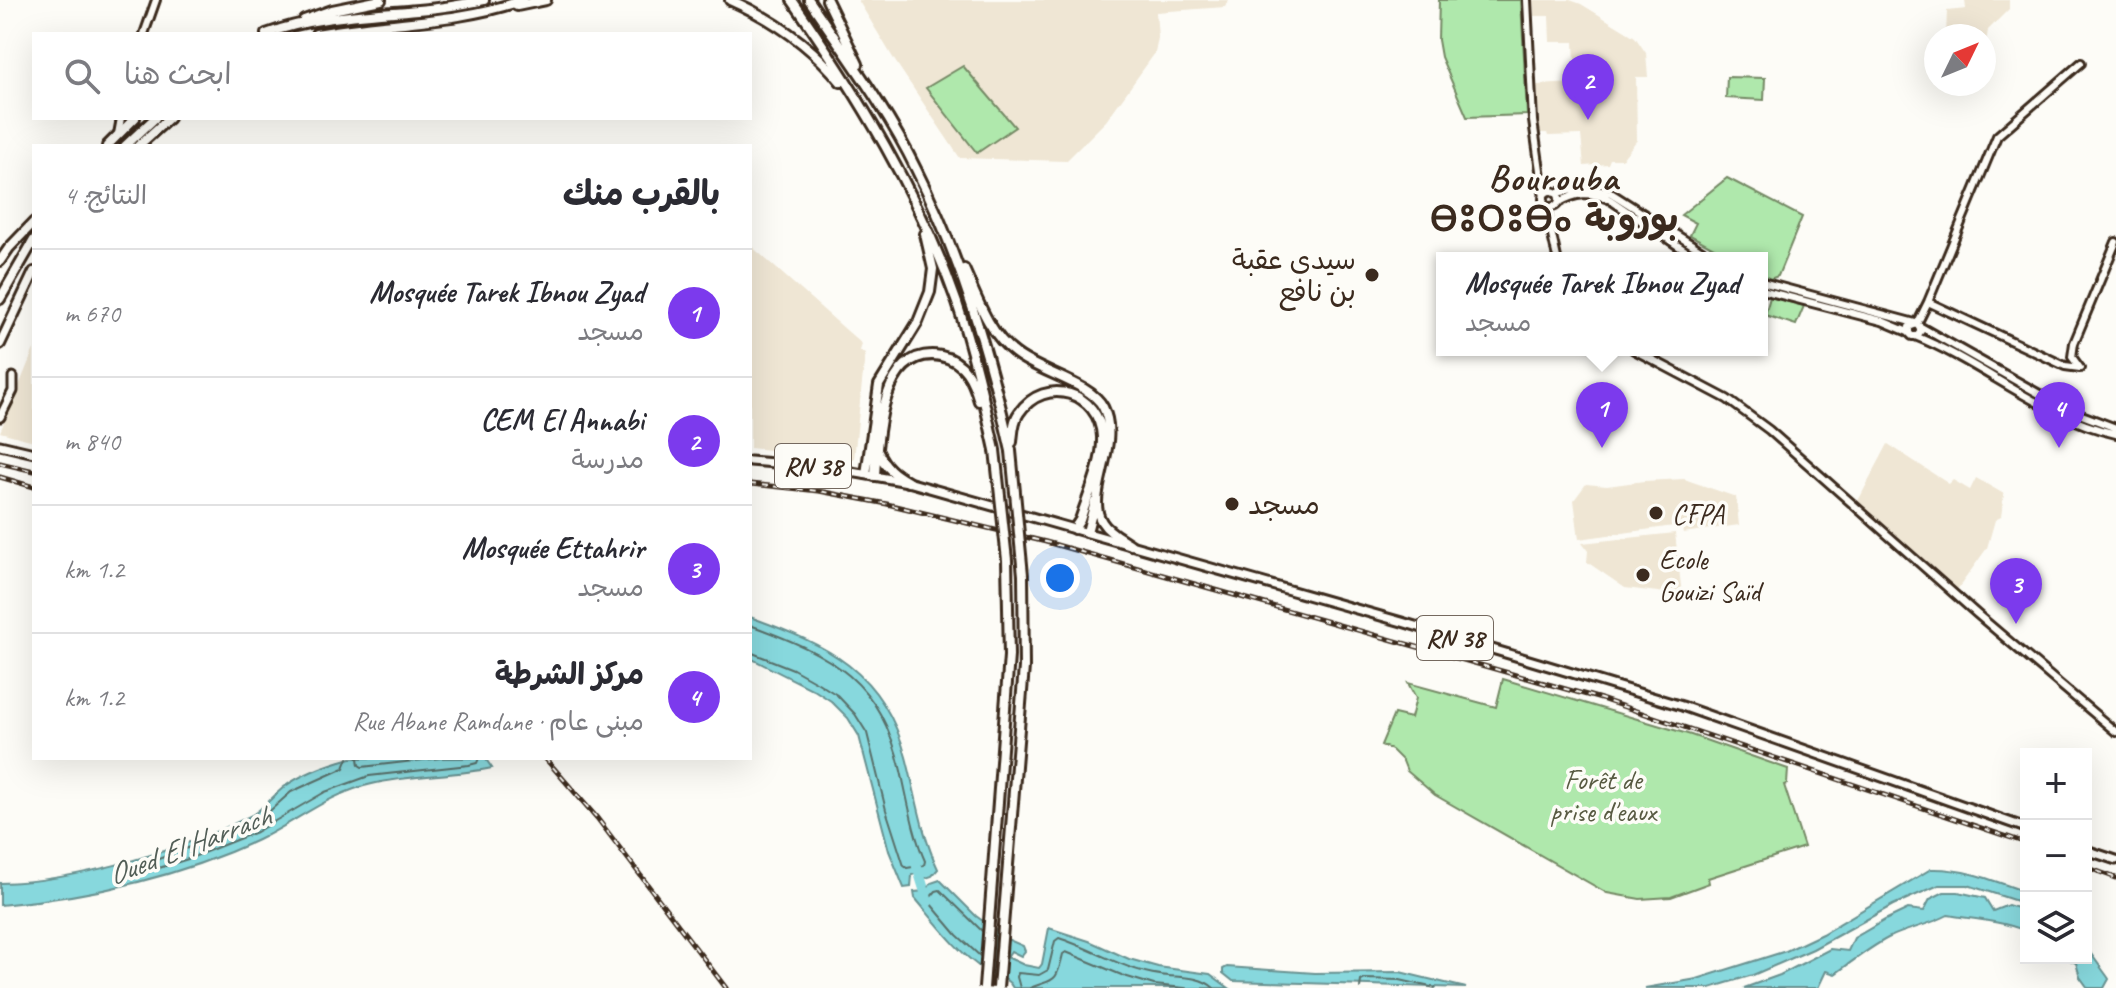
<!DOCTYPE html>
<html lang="ar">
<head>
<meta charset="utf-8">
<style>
  :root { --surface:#fff; --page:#f7f7f7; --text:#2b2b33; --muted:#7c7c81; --line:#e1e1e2; --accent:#7c3aed }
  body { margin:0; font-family:Caveat,"Playpen Sans Arabic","Noto Sans Tifinagh",sans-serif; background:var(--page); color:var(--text); direction:rtl }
  .controls { position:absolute; right:24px; bottom:24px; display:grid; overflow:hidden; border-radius:0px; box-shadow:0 8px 32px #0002 }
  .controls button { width:72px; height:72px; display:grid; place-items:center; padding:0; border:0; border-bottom:2px solid var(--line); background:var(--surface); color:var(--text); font:40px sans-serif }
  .compass { position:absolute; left:1924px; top:24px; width:72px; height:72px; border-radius:50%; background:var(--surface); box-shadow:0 8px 32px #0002; rotate:47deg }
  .you { position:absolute; left:1060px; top:578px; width:28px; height:28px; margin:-20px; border:6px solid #fff; border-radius:50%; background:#1a73e8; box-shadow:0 0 0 12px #1a73e833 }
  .badge { display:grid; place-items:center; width:52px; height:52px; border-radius:50%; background:var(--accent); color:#fff; font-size:26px; font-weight:700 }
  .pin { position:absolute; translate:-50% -66px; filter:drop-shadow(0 2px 4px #0008) }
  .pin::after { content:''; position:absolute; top:42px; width:28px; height:24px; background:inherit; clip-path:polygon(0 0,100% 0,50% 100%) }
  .popup { position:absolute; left:1436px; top:252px; width:332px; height:104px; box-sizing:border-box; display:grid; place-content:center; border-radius:0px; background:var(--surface); filter:drop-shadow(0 2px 6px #0005); font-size:26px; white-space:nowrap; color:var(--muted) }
  .popup b { font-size:30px; color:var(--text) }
  .popup::after { content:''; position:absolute; left:50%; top:100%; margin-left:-16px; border:16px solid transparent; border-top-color:var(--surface) }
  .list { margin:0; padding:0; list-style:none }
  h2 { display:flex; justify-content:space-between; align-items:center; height:104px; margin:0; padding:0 32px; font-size:34px }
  h2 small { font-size:26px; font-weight:400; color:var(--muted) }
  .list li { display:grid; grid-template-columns:52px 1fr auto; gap:24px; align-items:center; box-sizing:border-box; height:128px; padding:0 32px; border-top:2px solid var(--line) }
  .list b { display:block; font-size:30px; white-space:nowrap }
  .list p { margin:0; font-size:26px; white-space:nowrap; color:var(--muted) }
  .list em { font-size:26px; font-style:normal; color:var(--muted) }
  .icon { flex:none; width:44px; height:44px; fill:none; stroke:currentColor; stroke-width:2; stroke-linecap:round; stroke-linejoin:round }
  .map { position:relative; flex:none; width:2116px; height:988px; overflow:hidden; direction:ltr }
  .search { position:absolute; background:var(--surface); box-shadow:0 8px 32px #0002; left:32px; top:32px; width:720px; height:88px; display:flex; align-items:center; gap:20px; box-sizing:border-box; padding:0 28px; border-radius:0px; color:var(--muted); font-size:30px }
  .panel { position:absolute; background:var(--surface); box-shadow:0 8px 32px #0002; left:32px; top:144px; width:720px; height:616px; border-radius:0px; direction:rtl }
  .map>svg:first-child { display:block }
  .built { fill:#efe6d4 }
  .green { fill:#afe8ac; stroke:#758965; stroke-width:2 }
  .water { fill:#87d8dd; stroke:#699291; stroke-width:2 }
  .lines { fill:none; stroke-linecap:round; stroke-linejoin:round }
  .shore { stroke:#59706a; stroke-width:2 }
  .river { stroke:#87d8dd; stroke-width:10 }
  .secondary-casing { stroke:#3b2a1e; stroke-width:12 }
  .primary-casing { stroke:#3b2a1e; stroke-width:13 }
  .highway-casing { stroke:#3b2a1e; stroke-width:14 }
  .secondary { stroke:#fdfcf7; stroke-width:6 }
  .primary { stroke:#fdfcf7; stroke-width:7 }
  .highway { stroke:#fdfcf7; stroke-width:8 }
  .rail-casing { stroke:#3b2a1e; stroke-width:5 }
  .rail { stroke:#fdfcf7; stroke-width:2; stroke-dasharray:6; stroke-linecap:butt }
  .highway-bridge-casing { stroke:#3b2a1e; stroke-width:14; stroke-linecap:butt }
  .highway-bridge { stroke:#fdfcf7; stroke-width:8 }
  .poi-dot { fill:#3b2a1e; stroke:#fdfcf7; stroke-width:3 }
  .labels { text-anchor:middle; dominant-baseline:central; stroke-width:7; stroke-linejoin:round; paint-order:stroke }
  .shield { fill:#fdfcf7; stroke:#75695f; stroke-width:2 }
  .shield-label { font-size:26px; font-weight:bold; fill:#3b2a1e }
  .poi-label { font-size:28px; fill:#3b2a1e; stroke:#fdfcf7; text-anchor:start }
  .park-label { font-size:28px; fill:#585a42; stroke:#fdfcf7 }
  .water-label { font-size:30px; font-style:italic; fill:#525e57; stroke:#fdfcf7 }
  .district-label { font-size:36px; font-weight:bold; letter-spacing:2px; fill:#3b2a1e; stroke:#fdfcf7 }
</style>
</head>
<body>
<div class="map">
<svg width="2116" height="988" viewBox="0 0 2116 988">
  <rect width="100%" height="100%" fill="#fdfcf7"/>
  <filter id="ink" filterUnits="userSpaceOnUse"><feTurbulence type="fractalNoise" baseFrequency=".0125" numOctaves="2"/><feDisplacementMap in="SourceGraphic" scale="16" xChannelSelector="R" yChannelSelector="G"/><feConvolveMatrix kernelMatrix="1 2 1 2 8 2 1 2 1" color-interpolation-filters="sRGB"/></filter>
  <g filter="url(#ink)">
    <path class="built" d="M858,0H1229L1225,7L1156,12L1158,38L1155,53L1106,121L1066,161L960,158L895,61Z
      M1533,0H1570L1581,4L1635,37L1646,53L1648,77H1636L1637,140L1622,159H1610L1608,164L1584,166L1581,135L1548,136L1547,133H1540L1537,85L1576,83V80L1574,42H1550L1549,16H1534Z
      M1965,0H2009V9L1988,30L1985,50L1987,53L1984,57V36H1946L1947,11L1966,9Z
      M750,245L862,344L860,351L865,354L854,459L750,448Z
      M34,349V441L0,432Z
      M1888,444L1949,484L1953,480L1970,490L1976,478L2004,494L2001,517L1995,520L1987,548L1957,590L1858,501Z
      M1684,479L1736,497L1739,525L1683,533L1681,525L1579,539L1574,500L1586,484L1607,486L1644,481Z
      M1675,533L1682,595L1625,588L1587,562L1588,551L1582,543Z"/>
    <path class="green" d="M1439,0H1521L1527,115L1467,117L1441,57L1438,40Z
      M963,66L1015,127L977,153L926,88Z
      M1727,77L1765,78L1764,100L1726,98Z
      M1727,178L1802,217L1778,276L1770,279L1762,274V258H1732L1690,235L1696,223L1681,215Z
      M1770,297L1804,306L1796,325L1765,315Z
      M1503,679L1691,735L1788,769L1787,784L1784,785L1804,847L1708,878L1709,883L1671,897L1640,899L1607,893L1435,795L1407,771L1403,761L1392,750L1381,745L1394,714L1411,718L1416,698L1408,683L1496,707Z"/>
    <path class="water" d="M750,617C828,645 883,671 906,757C916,794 921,833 938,869L932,876L920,880L918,873L912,875L911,887L904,888L889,851L859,736L848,718L831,701L814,690L750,658Z
      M351,758H485L492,768C453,776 411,775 372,784C329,793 296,822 258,840C176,878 89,897 0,905V883C73,882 187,849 252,815C264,808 273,796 284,787C303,773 329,764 351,758Z
      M1931,869C1964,868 1995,881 2026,892V904L1968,885H1939L1893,905L1813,949L1753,975L1710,988H1645L1697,979L1786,951L1822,934Z
      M940,880L976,916L1009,940L1023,946L1025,951L1021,956L1011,951L1007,957L1024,965L1039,968L1042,964L1049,928L1089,941L1129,959L1158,967L1210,974L1229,988H1013C1007,976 998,978 987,972C959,954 937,924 915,898L914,892L926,891L931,883Z
      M1944,892H1958L1985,898L1993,911L2008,905L2026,911V931C2002,921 1972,919 1948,915C1930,925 1908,928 1888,938C1869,948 1853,961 1835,974L1826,971L1818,988H1744L1780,975L1830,949L1848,951L1854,938L1885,920L1908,909L1924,911L1930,899Z
      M2086,947L2107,976L2109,979L2104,988H2088L2080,977L2076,963L2066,958H2086Z
      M1227,967L1315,973L1400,972L1466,988L1233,981L1223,973V969Z"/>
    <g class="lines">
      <path class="shore" d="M750,625C834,656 880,680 901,771C908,801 913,834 925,861L924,865L907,868L904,866L886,810L867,733L855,714L837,695L818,683L793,669L750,652
        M348,758L344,768L291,792L263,817L251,824L140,866L138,872L143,873L188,859L256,832L325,792L369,776L469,765L477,763L479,758
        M358,758L359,765L362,767L440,758
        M980,956L957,935L930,903L929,899L936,891L940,890L982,931
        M1020,988L1017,977L1018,973L1039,975L1048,970L1055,941L1059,938C1093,949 1124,970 1160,975C1179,978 1199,975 1214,988
        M1030,988C1054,978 1056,985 1063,954L1066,952L1124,976L1154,985L1185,988
        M1360,988L1361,981L1365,979L1400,980L1435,988"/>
      <path class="river" d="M915,860L928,902"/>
      <defs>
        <path id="secondary" d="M1527,0L1533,121L1544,198
          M144,34L156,0
          M118,134L121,118
          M1543 199a8 8 0 1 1 16 0a8 8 0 1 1-16 0Z
          M1555,193L1586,188L1611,193L1713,258
          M1558,203C1576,192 1590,192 1609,199L1696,258
          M1545,204L1557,258
          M1762,282L1915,323
          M1762,290L1882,321L1908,332
          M1928,302L2065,366L2080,368
          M1917,324L1921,331L1917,336H1912L1909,333V327L1917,324L1928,302L1997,136L2081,63
          M1921,327L2066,409L2116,428
          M1915,336C1983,363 2043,418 2116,434
          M1634,350L1727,399L1769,430L1977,614L2116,732
          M2080,368L2072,357L2074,343L2116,242"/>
        <path id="primary" d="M0,417L13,391V377
          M0,445L34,453
          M750,461L823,467L908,482L1402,622L1682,706L2026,828
          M2086,850L2116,860"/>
        <path id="highway" d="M730,0C773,19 811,45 841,82
          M792,0C858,94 919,194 957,303C973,351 984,400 995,450
          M809,0C846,55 887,109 916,169C961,258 989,354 1011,451
          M827,0L858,64
          M517,6L546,0
          M304,20L332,10L381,0
          M266,34C335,8 412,17 484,0
          M316,34C385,21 456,24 523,0
          M107,146L135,118
          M125,146L155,118
          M138,146L169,118
          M0,261L9,248L34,222
          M964,269C977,298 989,334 1015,353C1038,372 1091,383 1103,407C1122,445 1084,495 1102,522C1108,532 1121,538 1131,545
          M0,299L34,240
          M0,344L34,272
          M1012,442C1013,433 1013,421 1019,413C1045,375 1100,392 1102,437C1103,464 1088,495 1080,520L1074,529
          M878,452C885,467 894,474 908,482
          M866,474L879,385L918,322L930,292L933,269L925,234
          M875,476C877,436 882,345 941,356C965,361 973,380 979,401
          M1087,532L1095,502"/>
      </defs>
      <use href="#secondary" class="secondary-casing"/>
      <use href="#primary" class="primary-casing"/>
      <use href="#highway" class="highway-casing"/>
      <use href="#secondary" class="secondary"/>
      <use href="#primary" class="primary"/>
      <use href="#highway" class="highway"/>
      <defs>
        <path id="rail" d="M0,463L34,471
          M0,477L34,487
          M750,484L819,491L887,504L1046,542L1216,590L1601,699L2026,843
          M545,758L597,818L726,988
          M2086,867L2116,878"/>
      </defs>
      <use href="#rail" class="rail-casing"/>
      <use href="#rail" class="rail"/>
      <defs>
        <path id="highway-bridge" d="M984,988L1009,656L1007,560L995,450
          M998,988L1024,667L1023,575L1011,451"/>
      </defs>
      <use href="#highway-bridge" class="highway-bridge-casing"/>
      <use href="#highway-bridge" class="highway-bridge"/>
    </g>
  </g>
  <g class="poi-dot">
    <circle cx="1372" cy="275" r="8"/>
    <circle cx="1232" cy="504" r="8"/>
    <circle cx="1656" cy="513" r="8"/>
    <circle cx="1643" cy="575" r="8"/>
  </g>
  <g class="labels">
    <g class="shield">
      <rect x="775" y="444" width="76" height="44" rx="6"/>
      <rect x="1417" y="616" width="76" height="44" rx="6"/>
    </g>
    <g class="shield-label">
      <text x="813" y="466">RN 38</text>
      <text x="1455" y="638">RN 38</text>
    </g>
    <g class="poi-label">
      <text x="1356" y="259" text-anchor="end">سيدي عقبة<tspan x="1356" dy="32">بن نافع</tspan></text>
      <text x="1248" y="504">مسجد</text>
      <text x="1672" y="513">CFPA</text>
      <text x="1659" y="559">Ecole<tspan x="1659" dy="32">Gouizi Saïd</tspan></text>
    </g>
    <g class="park-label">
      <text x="1603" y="779">Forêt de<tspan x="1603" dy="32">prise d'eaux</tspan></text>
    </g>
    <g class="water-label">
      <text transform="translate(189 845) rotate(-21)">Oued El Harrach</text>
    </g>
    <g class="district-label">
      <text x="1554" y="178">Bourouba<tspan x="1554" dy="41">ⴱⵓⵔⵓⴱⴰ بوروبة</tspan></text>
    </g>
  </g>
</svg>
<div class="controls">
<button>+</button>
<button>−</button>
<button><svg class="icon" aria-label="layers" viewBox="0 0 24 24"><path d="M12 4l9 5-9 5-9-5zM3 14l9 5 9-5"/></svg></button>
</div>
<svg class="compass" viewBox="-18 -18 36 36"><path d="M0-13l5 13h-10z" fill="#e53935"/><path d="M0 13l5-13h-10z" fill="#7c7c81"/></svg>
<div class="you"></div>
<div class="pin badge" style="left:1602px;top:448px">1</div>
<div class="popup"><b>Mosquée Tarek Ibnou Zyad</b>مسجد</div>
<div class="pin badge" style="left:1588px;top:120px">2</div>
<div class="pin badge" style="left:2016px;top:624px">3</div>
<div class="pin badge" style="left:2059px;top:448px">4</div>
<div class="search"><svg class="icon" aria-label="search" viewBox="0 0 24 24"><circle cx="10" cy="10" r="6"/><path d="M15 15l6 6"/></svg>ابحث هنا</div>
<section class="panel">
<h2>بالقرب منك<small>النتائج: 4</small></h2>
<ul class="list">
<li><span class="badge">1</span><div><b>Mosquée Tarek Ibnou Zyad</b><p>مسجد</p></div><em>670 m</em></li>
<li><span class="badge">2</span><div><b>CEM El Annabi</b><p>مدرسة</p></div><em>840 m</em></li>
<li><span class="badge">3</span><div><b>Mosquée Ettahrir</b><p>مسجد</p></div><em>1.2 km</em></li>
<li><span class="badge">4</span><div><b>مركز الشرطة</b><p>مبنى عام · Rue Abane Ramdane</p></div><em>1.2 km</em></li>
</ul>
</section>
</div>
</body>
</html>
